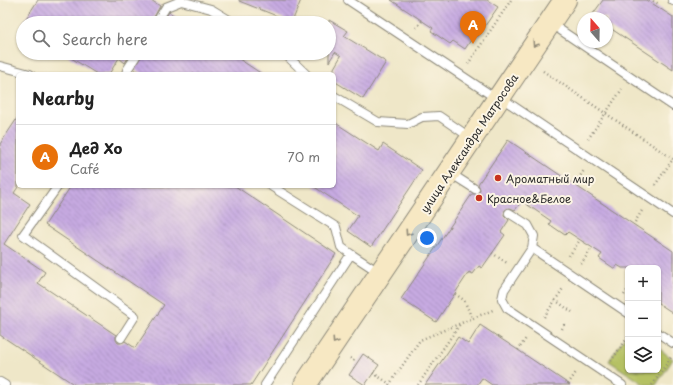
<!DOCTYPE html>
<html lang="en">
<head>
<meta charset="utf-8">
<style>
  :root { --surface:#fff; --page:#f2f2f2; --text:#222; --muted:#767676; --line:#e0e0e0; --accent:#c8321e }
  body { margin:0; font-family:"Playpen Sans",sans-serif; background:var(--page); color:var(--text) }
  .controls { position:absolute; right:12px; bottom:12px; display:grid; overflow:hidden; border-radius:6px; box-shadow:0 1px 3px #0004 }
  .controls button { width:36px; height:36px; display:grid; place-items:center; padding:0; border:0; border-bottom:1px solid var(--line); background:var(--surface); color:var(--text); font:20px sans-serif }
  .compass { position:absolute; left:577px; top:12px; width:36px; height:36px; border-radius:50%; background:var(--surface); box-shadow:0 1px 3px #0004; rotate:340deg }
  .you { position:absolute; left:427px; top:238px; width:14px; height:14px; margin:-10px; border:3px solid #fff; border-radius:50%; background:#1a73e8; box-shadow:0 0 0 6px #1a73e833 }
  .badge { display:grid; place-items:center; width:26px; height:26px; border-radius:50%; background:var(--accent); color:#fff; font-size:13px; font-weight:700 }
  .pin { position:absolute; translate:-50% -33px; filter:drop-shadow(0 1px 2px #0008) }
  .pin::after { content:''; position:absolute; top:21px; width:14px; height:12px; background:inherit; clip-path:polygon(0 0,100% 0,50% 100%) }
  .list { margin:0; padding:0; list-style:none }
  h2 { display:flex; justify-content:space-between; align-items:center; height:52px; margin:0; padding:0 16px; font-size:17px }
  h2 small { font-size:13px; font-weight:400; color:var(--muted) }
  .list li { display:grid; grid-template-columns:26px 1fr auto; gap:12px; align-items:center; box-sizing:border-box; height:64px; padding:0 16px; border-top:1px solid var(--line) }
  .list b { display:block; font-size:15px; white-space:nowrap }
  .list p { margin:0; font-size:13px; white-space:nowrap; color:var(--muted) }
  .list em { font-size:13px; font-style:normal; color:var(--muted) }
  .icon { flex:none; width:22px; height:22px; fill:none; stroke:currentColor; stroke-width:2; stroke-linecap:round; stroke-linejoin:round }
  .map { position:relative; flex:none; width:673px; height:385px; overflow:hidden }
  .search { position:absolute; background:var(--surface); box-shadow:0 1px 3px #0004; left:16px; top:16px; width:320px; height:44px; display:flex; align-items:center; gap:10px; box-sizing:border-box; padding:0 14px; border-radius:22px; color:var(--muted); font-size:15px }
  .panel { position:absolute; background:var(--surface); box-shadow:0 1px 3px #0004; left:16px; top:72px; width:320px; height:116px; border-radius:6px }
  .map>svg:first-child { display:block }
  .green { fill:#b5c163; stroke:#707647 }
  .building { fill:url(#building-back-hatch) }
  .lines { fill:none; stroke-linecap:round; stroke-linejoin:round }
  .lane-casing { stroke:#8d897a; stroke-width:10 }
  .secondary-casing { stroke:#8d897a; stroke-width:24 }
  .path { stroke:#8d897a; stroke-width:2.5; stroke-dasharray:1 3; stroke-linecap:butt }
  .lane { stroke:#fff; stroke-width:8 }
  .secondary { stroke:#f7e8c3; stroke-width:22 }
  .oneway { stroke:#918a77 }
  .poi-dot { fill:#c8321e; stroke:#fcf5e5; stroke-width:1.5 }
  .labels { text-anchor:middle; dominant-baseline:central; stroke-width:4; stroke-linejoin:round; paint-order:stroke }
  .street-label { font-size:11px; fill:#2b2b2b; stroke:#fcf5e5 }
  .poi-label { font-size:11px; fill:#2b2b2b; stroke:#fcf5e5; text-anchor:start }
</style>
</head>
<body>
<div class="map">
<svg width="673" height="385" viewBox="0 0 673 385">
  <defs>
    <pattern id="building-back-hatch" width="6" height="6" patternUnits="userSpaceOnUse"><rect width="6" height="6" fill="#c7aae2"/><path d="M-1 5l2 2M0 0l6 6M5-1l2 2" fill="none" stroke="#a28bb7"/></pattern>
  </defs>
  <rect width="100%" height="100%" fill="#fcf5e5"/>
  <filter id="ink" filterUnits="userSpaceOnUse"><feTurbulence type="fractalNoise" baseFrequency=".025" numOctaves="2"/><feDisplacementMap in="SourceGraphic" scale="8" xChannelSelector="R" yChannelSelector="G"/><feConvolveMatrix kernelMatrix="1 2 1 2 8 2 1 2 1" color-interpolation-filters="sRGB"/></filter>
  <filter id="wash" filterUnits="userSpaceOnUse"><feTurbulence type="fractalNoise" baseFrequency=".012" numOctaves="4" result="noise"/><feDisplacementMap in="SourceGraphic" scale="16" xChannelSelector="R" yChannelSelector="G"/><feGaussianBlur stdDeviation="0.9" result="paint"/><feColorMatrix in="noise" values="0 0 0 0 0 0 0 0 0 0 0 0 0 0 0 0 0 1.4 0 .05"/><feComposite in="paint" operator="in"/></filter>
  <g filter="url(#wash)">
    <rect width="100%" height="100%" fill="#efe7c8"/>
    <path class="green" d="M628,332V370H658V348L673,359L656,385H645L609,361Z"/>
    <g id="blocks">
      <path class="building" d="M38,0H151L160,6L151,23H23Z
        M239,0H301L292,22L239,1Z
        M391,0H487L498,7L478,36L475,34L465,49L453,41L450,44L431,31L433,28Z
        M603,0H647L673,17V70L607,26V18H590Z
        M169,12L185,23H162Z
        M329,20L348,31L344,36L386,62L363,99L334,81V68L341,56L335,52L329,62Z
        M63,53H131L125,63L119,58L109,74H97Z
        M143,53H230L262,74H143L134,69Z
        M18,117V187L14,193L30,204L4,244L45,272L38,283L116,335V340L118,343H121L125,341L135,348L164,305L45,225L71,186H235L336,254L251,385H75L0,335V144Z
        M334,122L379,151L383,144L422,170L371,247L348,231L358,216L313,186H334Z
        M508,140L673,251V313L658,303V268H622L617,265L615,269L599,258L602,254L568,232L565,235L549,224L551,221L522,201L515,210L510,208L505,210L504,215L509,220L501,232L505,235L482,268L479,266L473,274L469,272L436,322L401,299L472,194H475L479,192L480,189L478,184Z
        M480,325L518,350L570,385H492L482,378L477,385H425L458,337L468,344Z
        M363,354L379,365L365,385L349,375Z"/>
    </g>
  </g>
  <g filter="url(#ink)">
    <use href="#blocks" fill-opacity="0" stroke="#8d897a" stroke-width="1"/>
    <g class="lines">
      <defs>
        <path id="lane" d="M348,0L497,99
          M672,0L673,1
          M156,23L166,7L181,1L211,9L234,23
          M550,23L673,106
          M284,53L306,74
          M0,66L30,74
          M126,74L127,70L138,53
          M334,96L378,122L408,124L422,117L439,116L471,138
          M500,97L673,214
          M450,173L475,189
          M58,186L23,235L135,316L121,338
          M509,213L528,225L534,236L532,248L504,290L502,299L507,308L622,385
          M532,248L628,313
          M351,254L380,273
          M658,333L673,343
          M0,382L5,385
          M265,385L351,254L341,247L336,227L271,186"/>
        <path id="secondary" d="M305,385L565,0"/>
      </defs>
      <use href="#lane" class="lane-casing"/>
      <use href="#secondary" class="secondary-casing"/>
      <path class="path" d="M653,1L659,4
        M416,28L422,21
        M468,64L511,0
        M543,71L673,159
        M588,139L622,89
        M576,182L585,169
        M655,185L673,159
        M635,222L643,209
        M492,253L507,263
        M569,256L580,240
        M581,264L592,248
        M455,294L464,300L472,318
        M624,295L628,289
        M555,300L572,312
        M544,317L564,287
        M562,329L564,325L566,327
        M518,350L527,337
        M350,358L357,362
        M611,361L628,337
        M373,373L390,384
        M568,384L577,371
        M389,385L420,340L493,310
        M418,385L460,324
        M652,385L672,356"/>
      <use href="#lane" class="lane"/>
      <use href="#secondary" class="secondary"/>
    </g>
    <defs><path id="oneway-chevron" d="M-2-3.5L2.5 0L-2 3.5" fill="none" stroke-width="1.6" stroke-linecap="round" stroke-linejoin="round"/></defs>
    <g class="oneway">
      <use href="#oneway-chevron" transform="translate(535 44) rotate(124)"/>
      <use href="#oneway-chevron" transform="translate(408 233) rotate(124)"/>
      <use href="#oneway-chevron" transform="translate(335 341) rotate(124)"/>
    </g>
  </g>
  <g class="poi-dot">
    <circle cx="498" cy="178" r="4"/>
    <circle cx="479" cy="198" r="4"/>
  </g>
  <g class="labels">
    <g class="street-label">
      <text transform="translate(469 143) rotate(-56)">улица Александра Матросова</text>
    </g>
    <g class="poi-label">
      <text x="506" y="178">Ароматный мир</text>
      <text x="487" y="198">Красное&amp;Белое</text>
    </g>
  </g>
</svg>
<div class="controls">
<button>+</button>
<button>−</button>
<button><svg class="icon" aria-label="layers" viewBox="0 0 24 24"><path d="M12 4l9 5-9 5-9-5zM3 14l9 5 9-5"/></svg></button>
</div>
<svg class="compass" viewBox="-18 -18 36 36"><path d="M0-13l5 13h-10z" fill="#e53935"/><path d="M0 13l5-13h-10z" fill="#767676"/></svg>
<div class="you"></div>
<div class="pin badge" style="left:473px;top:44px;background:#e8710a">A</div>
<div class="search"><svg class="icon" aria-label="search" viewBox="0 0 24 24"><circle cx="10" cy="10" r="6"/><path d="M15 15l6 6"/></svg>Search here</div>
<section class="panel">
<h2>Nearby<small></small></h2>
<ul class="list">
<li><span class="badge" style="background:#e8710a">A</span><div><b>Дед Хо</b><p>Café</p></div><em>70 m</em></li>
</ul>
</section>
</div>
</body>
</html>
